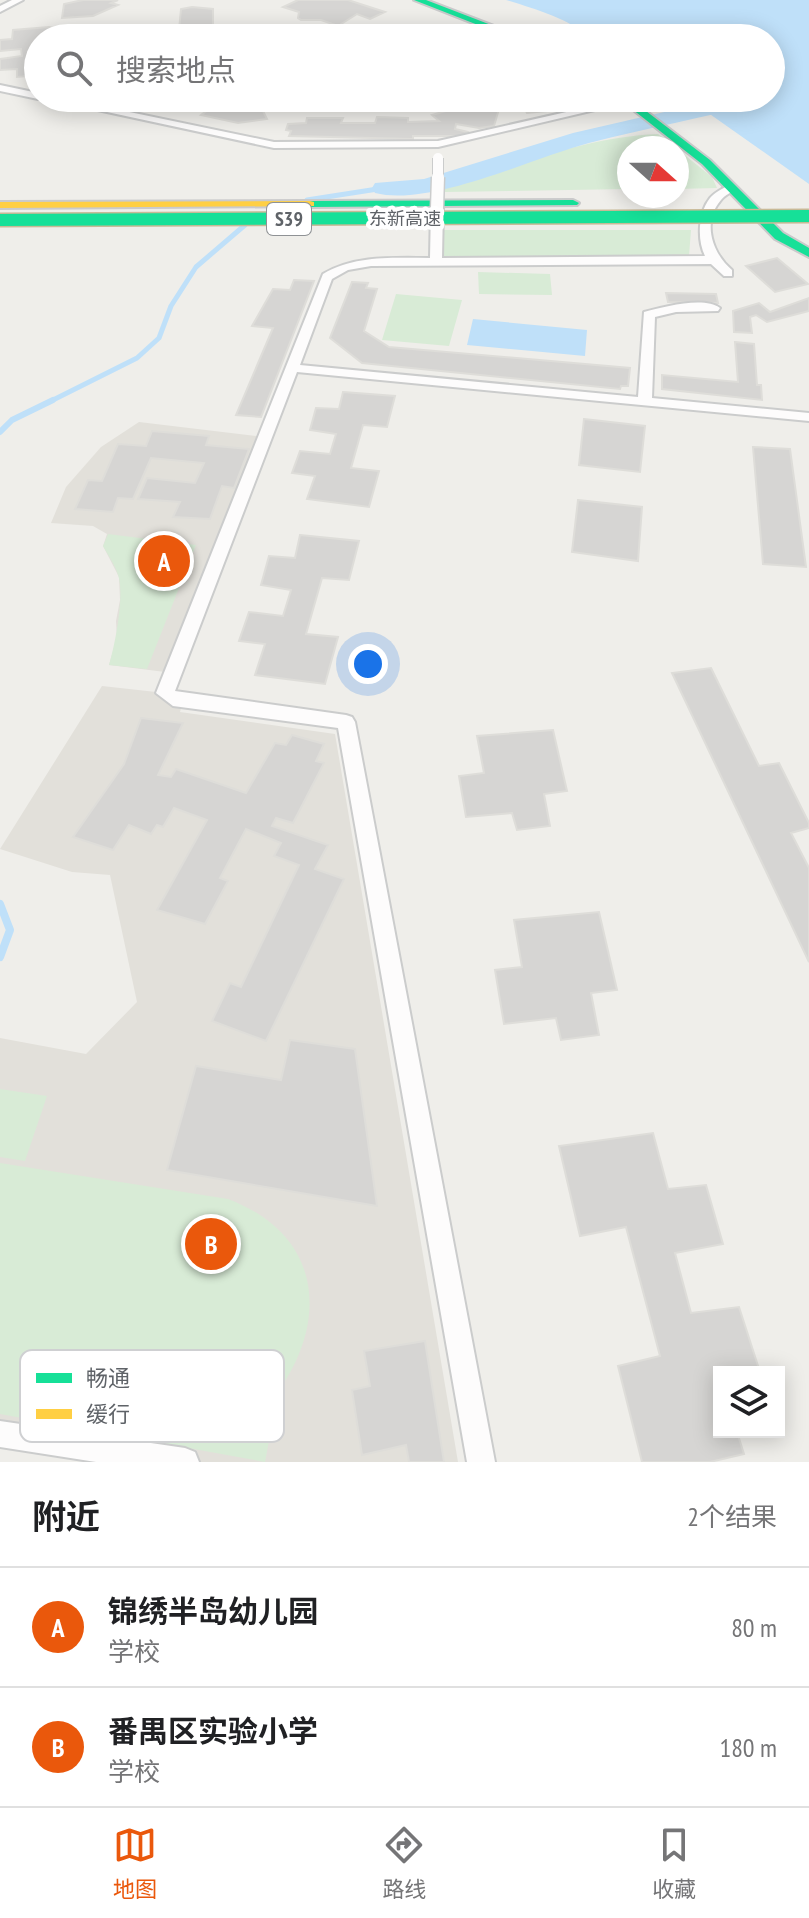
<!DOCTYPE html>
<html lang="zh">
<head>
<meta charset="utf-8">
<style>
  :root { --surface:#fff; --page:#f6f6f6; --text:#202124; --muted:#757577; --line:#e0e0e0; --accent:#ea580c }
  body { margin:0; font-family:"PT Sans Narrow","Noto Sans SC",sans-serif; background:var(--page); color:var(--text) }
  .controls { position:absolute; right:24px; bottom:24px; display:grid; overflow:hidden; border-radius:0px; box-shadow:0 4px 20px #0003 }
  .controls button { width:72px; height:72px; display:grid; place-items:center; padding:0; border:0; border-bottom:2px solid var(--line); background:var(--surface); color:var(--text); font:40px sans-serif }
  .compass { position:absolute; left:617px; top:136px; width:72px; height:72px; border-radius:50%; background:var(--surface); box-shadow:0 4px 20px #0003; rotate:111deg }
  .you { position:absolute; left:368px; top:664px; width:28px; height:28px; margin:-20px; border:6px solid #fff; border-radius:50%; background:#1a73e8; box-shadow:0 0 0 12px #1a73e833 }
  .badge { display:grid; place-items:center; width:52px; height:52px; border-radius:50%; background:var(--accent); color:#fff; font-size:26px; font-weight:700 }
  .pin { position:absolute; translate:-50% -50%; border:4px solid #fff; box-shadow:0 2px 8px #0006 }
  .list { margin:0; padding:0; list-style:none }
  h2 { display:flex; justify-content:space-between; align-items:center; height:104px; margin:0; padding:0 32px; font-size:34px }
  h2 small { font-size:26px; font-weight:400; color:var(--muted) }
  .list li { display:grid; grid-template-columns:52px 1fr auto; gap:24px; align-items:center; box-sizing:border-box; height:120px; padding:0 32px; border-top:2px solid var(--line) }
  .list b { display:block; font-size:30px; white-space:nowrap }
  .list p { margin:0; font-size:26px; white-space:nowrap; color:var(--muted) }
  .list em { font-size:26px; font-style:normal; color:var(--muted) }
  .icon { flex:none; width:44px; height:44px; fill:none; stroke:currentColor; stroke-width:2; stroke-linecap:round; stroke-linejoin:round }
  .map { position:relative; flex:none; width:809px; height:1462px; overflow:hidden }
  .search { position:absolute; background:var(--surface); box-shadow:0 4px 20px #0003; left:24px; right:24px; top:24px; height:88px; display:flex; align-items:center; gap:20px; box-sizing:border-box; padding:0 28px; border-radius:44px; color:var(--muted); font-size:30px }
  .sheet { height:344px; background:var(--surface) }
  nav { display:flex; justify-content:space-around; align-items:center; box-sizing:border-box; height:112px; border-top:2px solid var(--line); background:var(--surface); font-size:22px; color:var(--muted) }
  nav a { display:grid; justify-items:center; gap:4px }
  nav .on { color:var(--accent) }
  .map>svg:first-child { display:block }
  .education { fill:#e2e0da }
  .green { fill:#d8ebd6 }
  .water { fill:#bfe0f9 }
  .lines { fill:none; stroke-linecap:round; stroke-linejoin:round }
  .stream-far2 { stroke:#bfe0f9; stroke-width:5 }
  .stream-far1 { stroke:#bfe0f9; stroke-width:6 }
  .stream { stroke:#bfe0f9; stroke-width:8 }
  .river { fill:#bfe0f9; fill-rule:evenodd }
  .building { fill:#d6d5d3; stroke:#deddd9; stroke-width:2 }
  .street-casing { stroke:#cbcccc; stroke-width:4 }
  .fast-casing { stroke:#cacacb; stroke-width:4 }
  .slow-casing { stroke:#cacacb; stroke-width:4 }
  .street { fill:#fdfcfc; fill-rule:evenodd }
  .fast { fill:#16e098; fill-rule:evenodd }
  .slow { fill:#ffcf43; fill-rule:evenodd }
  .street-bridge-far1-casing { stroke:#cbcccc; stroke-width:12; stroke-linecap:butt }
  .street-bridge-casing { stroke:#cbcccc; stroke-width:15; stroke-linecap:butt }
  .fast-bridge-casing { stroke:#c8b996; stroke-width:15; stroke-linecap:butt }
  .street-bridge-far1 { stroke:#fdfcfc; stroke-width:10 }
  .street-bridge { stroke:#fdfcfc; stroke-width:12 }
  .fast-bridge { stroke:#16e098; stroke-width:12 }
  .labels { text-anchor:middle; dominant-baseline:central; stroke-width:8; stroke-linejoin:round; paint-order:stroke }
  .far-street-label { font-size:18px; fill:#5f6368; stroke:#fff }
  .shield { fill:#fff; stroke:#8f9295; stroke-width:2 }
  .shield-label { font-size:20px; font-weight:bold; fill:#5f6368 }
  .key { fill:#fff; stroke:#cfd0d2; stroke-width:2 }
  .key-label { font-size:22px; fill:#5f6368 }
</style>
</head>
<body>
<div class="map">
<svg width="809" height="1462" viewBox="0 0 809 1462">
  <rect width="100%" height="100%" fill="#efeeea"/>
  <path class="education" d="M139,422L265,437L173,673L109,665L117,637L116,621L120,600L119,577L103,546L107,534L93,526L51,523L66,487L101,447Z
    M102,686L165,693L183,701L180,712L335,734L458,1462H185L0,1434V1038L86,1054L137,1002L110,875L72,872L0,849Z"/>
  <path class="green" d="M658,134L676,148H629V189L445,192L444,188C513,166 585,137 658,134Z
    M677,149L712,177L717,188L677,189Z
    M444,230H691L689,256L443,257Z
    M478,272L550,274L552,295L479,294Z
    M396,294L462,300L449,346L382,340Z
    M108,534L196,545L147,669L109,665C115,645 125,594 118,575C115,565 108,555 103,546Z
    M0,1089L47,1096L25,1161L0,1157Z
    M0,1163L228,1199C338,1241 327,1348 253,1421L272,1425L265,1462L0,1414Z"/>
  <path class="water" d="M506,0H809V184L687,98H771V38H592C566,18 538,10 506,0Z
    M473,319L587,330L585,356L467,345Z"/>
  <g class="lines">
    <path class="stream-far2" d="M307,200L384,188
      M49,402L137,358L159,338L171,306L196,267L245,225"/>
    <path class="stream-far1" d="M0,432L12,420L53,400"/>
    <path class="stream" d="M0,904L10,930L0,957"/>
    <path class="river" d="M725,98H766L763,103C705,117 647,128 589,143C532,158 431,207 375,193L372,188L375,183L424,179L573,133Z"/>
  </g>
  <path class="building" d="M83,0H118L111,3L118,5L93,16L62,18L64,4Z
    M298,0H348L385,12L370,19L357,14L338,26L321,20H301L298,18L299,12L283,7Z
    M192,7L213,9V28H206L208,32L213,31L224,38H177L174,35L189,31L179,30L181,9Z
    M49,27L54,28L53,38H38V75L17,77V69L0,70V59L22,56L21,49L0,51V40L12,39L13,30Z
    M423,30L437,32L431,38H381L388,31L410,35Z
    M136,98H237L238,101L257,99L267,119L238,123L201,115L209,109L189,111L168,107L172,104L135,101Z
    M514,98H559L569,100L559,109L550,107L543,108L547,111L527,113L525,109L528,105H519Z
    M463,106L470,111H475L477,107L499,109L494,126L479,128L456,124L455,129L468,132L466,136H413V139L289,136L291,131L286,130L288,124L306,123L307,118H343L341,123H375L377,117L408,118V122L439,121L432,115Z
    M777,258L808,284L775,292L746,266Z
    M294,280L314,281L261,417L236,415L273,328L252,326L273,289L290,290Z
    M352,282L368,283L366,288L377,289L364,331L389,347L630,368L628,386H621L620,389L362,363L330,338Z
    M666,293L716,294L718,303L668,302Z
    M809,298V311L767,322L756,315L750,317L752,333L734,332L733,311L759,303L770,312Z
    M735,342L754,344L757,385H761L762,400L662,389V375L738,382Z
    M343,392L395,396L387,427L363,425L351,468L379,471L369,507L307,499L315,476L292,473L300,451L330,454L336,434L310,430L316,408L339,409Z
    M584,419L645,426L640,472L579,465Z
    M152,431L209,436L206,445L249,449L234,488L222,486L210,519L173,517L180,502L138,499L147,478L195,483L204,463L151,458L133,499L118,498L113,512L75,509L88,480L102,481L118,444L146,446Z
    M753,447L790,449L806,567L763,564Z
    M578,500L642,507L638,561L572,552Z
    M300,535L359,541L349,580L322,578L306,634L338,637L325,684L255,675L265,644L239,641L249,612L283,616L291,590L261,585L269,556L295,558Z
    M711,668L759,766L779,763L809,823V828L791,833L809,868V962L672,673Z
    M141,718L183,723L158,775L171,777L176,769L246,793L275,743L286,745L292,735L324,744L316,761L324,763L293,823L276,818L272,826L328,845L315,869L344,879L266,1041L212,1021L230,983L241,987L299,865L274,856L281,843L246,829L220,878L228,881L205,924L157,910L207,820L174,808L163,827L157,825L151,834L129,825L113,850L73,837L124,764Z
    M553,730L567,791L544,794L550,826L517,830L512,813L466,817L459,776L484,773L477,736Z
    M599,912L617,990L591,993L599,1035L561,1040L556,1018L504,1024L495,970L522,967L514,920Z
    M290,1040L355,1049L377,1206L167,1170L196,1066L281,1080Z
    M653,1133L668,1189L706,1185L723,1244L675,1253L691,1313L739,1307L760,1372H719V1432H737L744,1454L710,1462H642L618,1366L660,1356L626,1227L580,1236L559,1146Z
    M425,1341L444,1462H409L406,1445L362,1455L352,1390L370,1386L364,1351Z"/>
  <g class="lines">
    <defs>
      <path id="street" d="M12,0H23L0,12V6Z
        M0,85L38,93V98H42L38,99L0,91Z
        M42,98H62L274,142L438,141L628,98L633,101L438,147L274,148Z
        M727,186L737,188C732,192 725,195 721,200C701,223 713,254 732,270V276H724L711,264L371,266L348,270L332,279L300,365L638,397L644,312C664,307 704,296 720,308L718,311L676,312L655,317L652,398L809,413V421L297,372L175,691L346,715L352,717L355,722L495,1462H467L338,728L173,706L156,693L323,274C356,255 392,258 430,258L431,208L437,205L443,208L442,258L705,256C697,240 698,213 710,198C714,193 722,189 727,186Z
        M0,1421L185,1448L195,1452L199,1462H96L0,1447Z"/>
      <path id="fast" d="M414,0H426L525,38H511Z
        M618,98H629L710,160L783,233L809,248V257L775,239L702,164Z
        M573,200L579,203L577,205L310,207L304,204L310,201Z"/>
      <path id="slow" d="M310,201L314,202V206L0,208V202Z"/>
    </defs>
    <use href="#street" class="street-casing"/>
    <use href="#fast" class="fast-casing"/>
    <use href="#slow" class="slow-casing"/>
    <use href="#street" class="street"/>
    <use href="#fast" class="fast"/>
    <use href="#slow" class="slow"/>
    <defs>
      <path id="street-bridge-far1" d="M438,179V158"/>
      <path id="street-bridge" d="M437,208L438,177"/>
      <path id="fast-bridge" d="M0,220L809,216"/>
    </defs>
    <use href="#street-bridge-far1" class="street-bridge-far1-casing"/>
    <use href="#street-bridge" class="street-bridge-casing"/>
    <use href="#fast-bridge" class="fast-bridge-casing"/>
    <use href="#street-bridge-far1" class="street-bridge-far1"/>
    <use href="#street-bridge" class="street-bridge"/>
    <use href="#fast-bridge" class="fast-bridge"/>
  </g>
  <g class="labels">
    <g class="far-street-label">
      <text x="405" y="218">东新高速</text>
    </g>
    <rect class="shield" x="267" y="203" width="44" height="32" rx="6"/>
    <g class="shield-label">
      <text x="289" y="219">S39</text>
    </g>
  </g>
  <rect x="20" y="1350" width="264" height="92" rx="12" class="key"/>
  <rect x="36" y="1373" width="36" height="10" fill="#16e098"/>
  <rect x="36" y="1409" width="36" height="10" fill="#ffcf43"/>
  <g class="key-label">
    <text x="86" y="1386">畅通</text>
    <text x="86" y="1422">缓行</text>
  </g>
</svg>
<div class="controls">
<button><svg class="icon" aria-label="layers" viewBox="0 0 24 24"><path d="M12 4l9 5-9 5-9-5zM3 14l9 5 9-5"/></svg></button>
</div>
<svg class="compass" viewBox="-18 -18 36 36"><path d="M0-13l5 13h-10z" fill="#e53935"/><path d="M0 13l5-13h-10z" fill="#757577"/></svg>
<div class="you"></div>
<div class="pin badge" style="left:164px;top:561px">A</div>
<div class="pin badge" style="left:211px;top:1244px">B</div>
<div class="search"><svg class="icon" aria-label="search" viewBox="0 0 24 24"><circle cx="10" cy="10" r="6"/><path d="M15 15l6 6"/></svg>搜索地点</div>
</div>
<section class="sheet">
<h2>附近<small>2个结果</small></h2>
<ul class="list">
<li><span class="badge">A</span><div><b>锦绣半岛幼儿园</b><p>学校</p></div><em>80 m</em></li>
<li><span class="badge">B</span><div><b>番禺区实验小学</b><p>学校</p></div><em>180 m</em></li>
</ul>
</section>
<nav>
<a class="on"><svg class="icon" aria-label="map" viewBox="0 0 24 24"><path d="M3 6l6-2 6 2 6-2v14l-6 2-6-2-6 2zM9 4v14M15 6v14"/></svg>地图</a>
<a><svg class="icon" aria-label="directions" viewBox="0 0 24 24"><path d="M12 3l9 9-9 9-9-9zM9 14v-3h6M13 9l2 2-2 2"/></svg>路线</a>
<a><svg class="icon" aria-label="saved" viewBox="0 0 24 24"><path d="M7 4h10v16l-5-4-5 4z"/></svg>收藏</a>
</nav>
</body>
</html>
